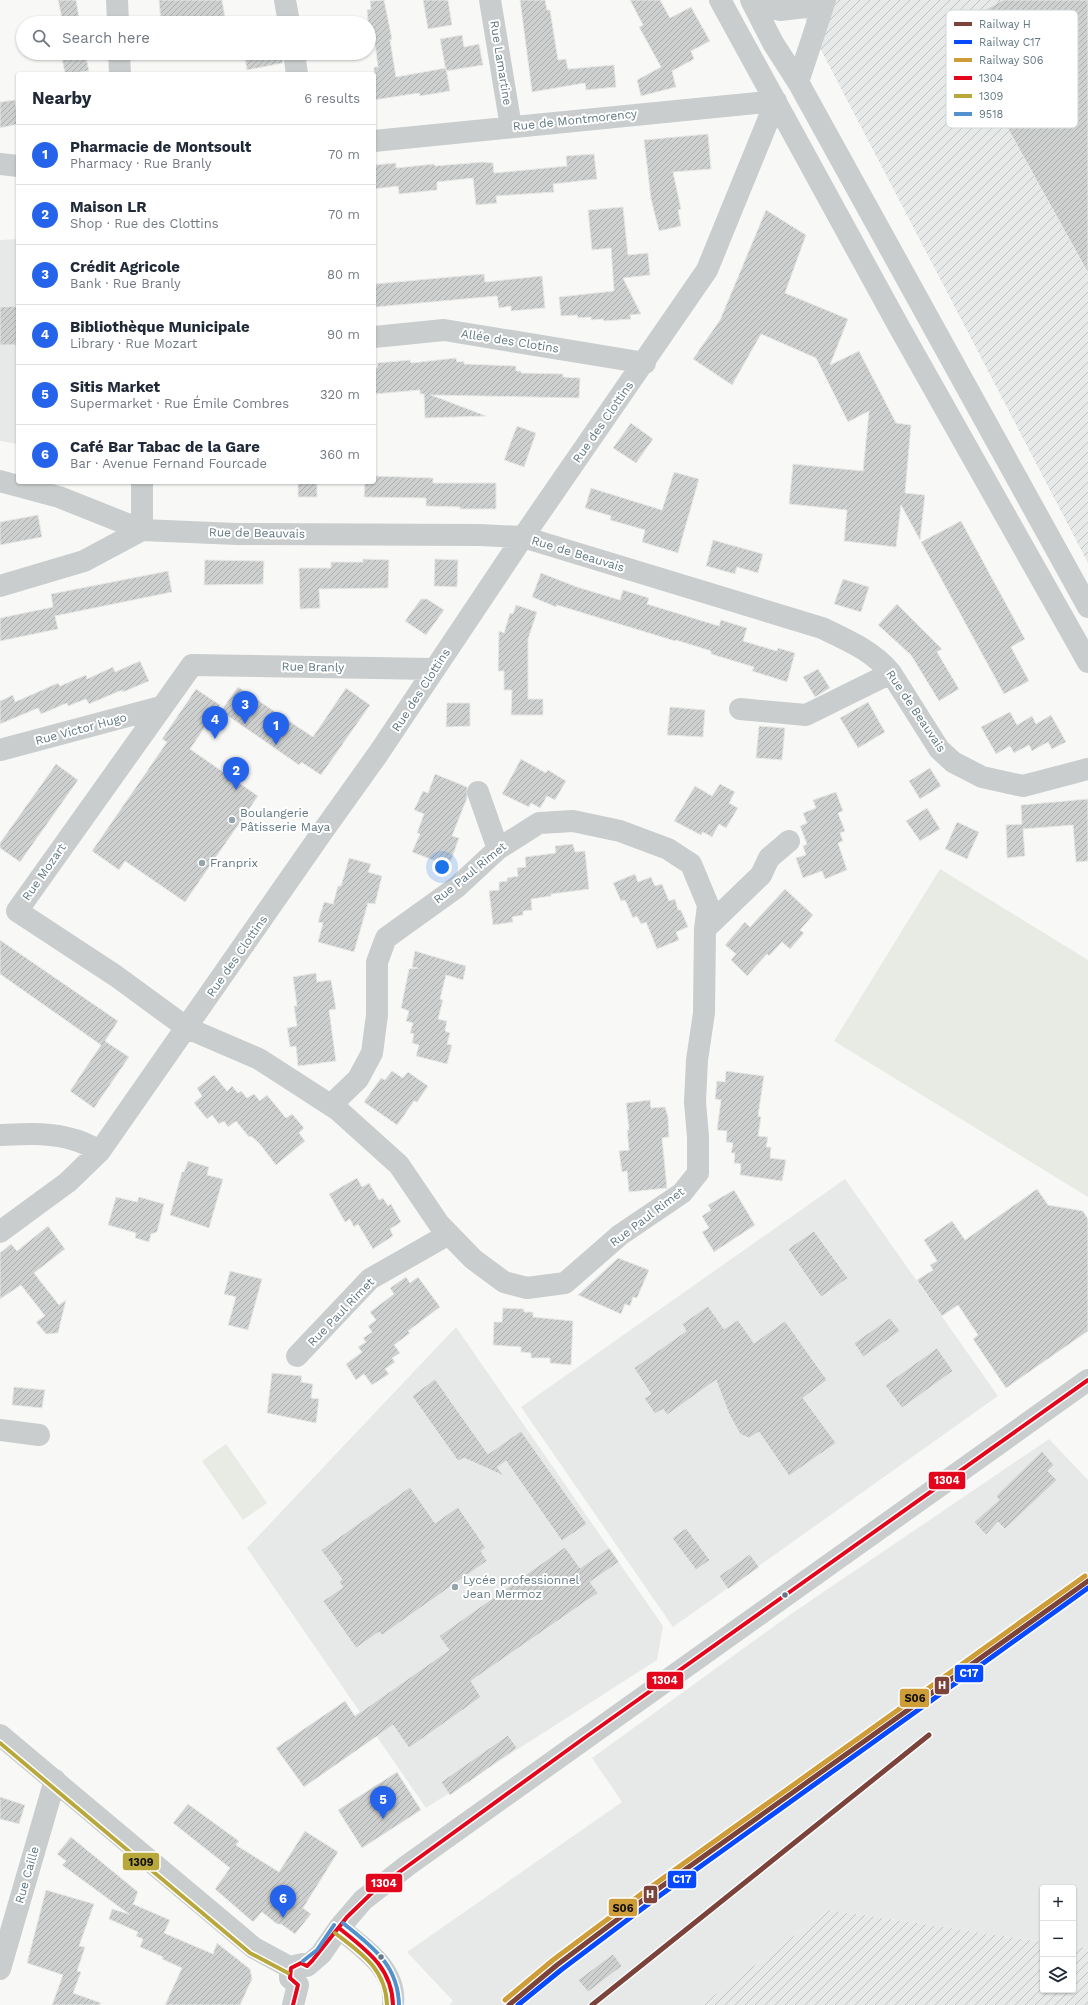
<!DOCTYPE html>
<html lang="en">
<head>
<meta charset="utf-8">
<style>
  :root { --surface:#fff; --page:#f2f2f3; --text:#1f2937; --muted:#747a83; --line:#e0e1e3; --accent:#2563eb }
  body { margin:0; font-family:"Work Sans",sans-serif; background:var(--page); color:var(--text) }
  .controls { position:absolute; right:12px; bottom:12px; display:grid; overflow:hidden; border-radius:4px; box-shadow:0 1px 3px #0004 }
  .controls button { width:36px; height:36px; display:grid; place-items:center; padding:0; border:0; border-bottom:1px solid var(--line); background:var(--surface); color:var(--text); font:20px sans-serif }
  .you { position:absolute; left:442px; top:867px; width:14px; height:14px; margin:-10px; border:3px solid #fff; border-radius:50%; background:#1a73e8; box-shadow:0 0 0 6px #1a73e833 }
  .badge { display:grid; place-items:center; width:26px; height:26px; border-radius:50%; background:var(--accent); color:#fff; font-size:13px; font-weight:700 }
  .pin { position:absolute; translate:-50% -33px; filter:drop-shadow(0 1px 2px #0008) }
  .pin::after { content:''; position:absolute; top:21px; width:14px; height:12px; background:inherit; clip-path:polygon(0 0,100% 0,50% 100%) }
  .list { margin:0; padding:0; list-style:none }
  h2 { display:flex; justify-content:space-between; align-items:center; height:52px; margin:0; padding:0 16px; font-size:17px }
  h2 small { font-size:13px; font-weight:400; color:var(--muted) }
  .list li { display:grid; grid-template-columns:26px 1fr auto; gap:12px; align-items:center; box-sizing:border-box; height:60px; padding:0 16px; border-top:1px solid var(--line) }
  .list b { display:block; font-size:15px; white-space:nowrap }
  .list p { margin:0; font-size:13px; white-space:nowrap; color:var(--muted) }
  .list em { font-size:13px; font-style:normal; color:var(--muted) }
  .icon { flex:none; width:22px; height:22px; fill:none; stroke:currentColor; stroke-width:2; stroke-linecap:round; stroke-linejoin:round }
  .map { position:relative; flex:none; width:1088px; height:2005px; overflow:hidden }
  .search { position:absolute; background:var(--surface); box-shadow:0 1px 3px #0004; left:16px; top:16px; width:360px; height:44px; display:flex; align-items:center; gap:10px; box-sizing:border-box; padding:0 14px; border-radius:22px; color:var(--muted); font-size:15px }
  .panel { position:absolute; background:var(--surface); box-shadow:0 1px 3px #0004; left:16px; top:72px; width:360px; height:412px; border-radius:4px }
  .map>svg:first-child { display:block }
  .built { fill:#e7e9e9 }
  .industrial { fill:url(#industrial-furrows) }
  .garden { fill:#e8eae4 }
  .building { fill:url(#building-hatch); stroke:#e8e8e6 }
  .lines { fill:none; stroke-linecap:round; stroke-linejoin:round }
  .minor { stroke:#cacdcd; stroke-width:22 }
  .bus-1-casing { stroke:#fff; stroke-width:7 }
  .bus-2-casing { stroke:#fff; stroke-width:7 }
  .bus-3-casing { stroke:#fff; stroke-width:7 }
  .bus-1 { stroke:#e3051b; stroke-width:4 }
  .bus-2 { stroke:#b8a83b; stroke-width:4 }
  .bus-3 { stroke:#5191cd; stroke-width:4 }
  .rail-1-casing { stroke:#fff; stroke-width:8 }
  .rail-2-casing { stroke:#fff; stroke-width:8 }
  .rail-3-casing { stroke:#fff; stroke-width:8 }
  .rail-1 { stroke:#7b4339; stroke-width:5 }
  .rail-2 { stroke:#0749ff; stroke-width:5 }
  .rail-3 { stroke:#cf9d38; stroke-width:5 }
  .poi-dot { fill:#96a5ac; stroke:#fff; stroke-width:1.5 }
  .bus-dot { fill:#627983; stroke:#fff; stroke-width:1.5 }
  .labels { text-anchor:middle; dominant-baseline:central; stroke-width:4; stroke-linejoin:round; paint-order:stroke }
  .street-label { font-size:12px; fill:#627983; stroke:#fff }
  .poi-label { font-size:12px; fill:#627983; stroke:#fff; text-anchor:start }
  .key { fill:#fff; stroke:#d0d7da; stroke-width:1 }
  .key-label { font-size:11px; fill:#627983 }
  .line-badge { stroke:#fff; stroke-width:1.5 }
  .badge-label { font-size:11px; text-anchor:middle; font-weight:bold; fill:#fff }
  .pale-badge-label { font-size:11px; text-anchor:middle; font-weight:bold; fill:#111 }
</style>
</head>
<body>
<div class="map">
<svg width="1088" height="2005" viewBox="0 0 1088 2005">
  <defs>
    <pattern id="industrial-furrows" width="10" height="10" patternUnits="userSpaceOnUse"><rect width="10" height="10" fill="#e7e9e9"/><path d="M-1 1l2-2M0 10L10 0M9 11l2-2" fill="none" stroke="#bfc2c2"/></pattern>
    <pattern id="building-hatch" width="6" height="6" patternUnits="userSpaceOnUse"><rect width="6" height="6" fill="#ced0d0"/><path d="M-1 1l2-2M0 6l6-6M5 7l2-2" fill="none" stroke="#abaeae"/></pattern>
  </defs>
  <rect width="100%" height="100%" fill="#f8f8f7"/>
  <path class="built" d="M18,239V444L0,441V240Z
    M845,1179L998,1396L673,1627L521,1407Z
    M456,1327L663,1626L657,1660L426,1808L247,1548Z
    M1049,1439L1088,1480V1948L1073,1946V1888H1043V1942L829,1910L701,2005H449L453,2001L407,1952L622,1802L592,1758L791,1614Z"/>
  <path class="industrial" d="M795,0H1088V563Z
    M829,1910L1043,1942V1990H1073V1946L1088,1948V2005H701Z"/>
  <path class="garden" d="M940,869L1088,960V1197L834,1041Z
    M226,1444L267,1503L243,1520L202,1461Z"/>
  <path class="building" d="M58,0H76L80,23H63Z
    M159,0H222L226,23H161Z
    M384,0L392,39L390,40L396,77L446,68L450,91L420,96L419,93L374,100V67H378L374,37H369L367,10L371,9L370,1Z
    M423,0H448L452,25L428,29Z
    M520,0H545L547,10H550L558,60L566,59L568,69L614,65L616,87L586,90L585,83L532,92Z
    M630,0H660L670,18L691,7L710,41L691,51L694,59L672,71L676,87L641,96L637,80L661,67L639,27L643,25Z
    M1003,0H1088V273L952,28Z
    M462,35L464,47L479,44L483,65L446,71L440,39Z
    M61,53H85L89,71L65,74Z
    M244,53H282L283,63L247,70Z
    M15,100L18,124L0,128V102Z
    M708,134L711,169L673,172L681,209L678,210L681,226L659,231L651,199L644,140Z
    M594,154L597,179L553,184L554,192L496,196L497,203L476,205L473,178L437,182V190L399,194L398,186L374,189V165L396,163V168L434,164L435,166L483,162L493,163L494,173L567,166L566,156Z
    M623,207L628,255L648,253L650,275L623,278L641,314L630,315L631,319L604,321L603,319L591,320V317L578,318L577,315L561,316L559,297L614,291L611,248L592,250L588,210Z
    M766,210L806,235L785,293L848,319L830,365L859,351L896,423L911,425L905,493L925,495L920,540L901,505L896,547L844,541L847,510L789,504L793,464L863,471L869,411L848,422L816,358L761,334L732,385L693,359L720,320Z
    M484,274L485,282L542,276L545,308L511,311V306L499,308L497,296L375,307L374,304V284Z
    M18,306V345H0V307Z
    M456,358L457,362L464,361V364L516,366V371H521V373L563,374V377L580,378L579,398L431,395L486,416L425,418L424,394H420V390L374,394V368L378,367L377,363L410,360L411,363Z
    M631,423L653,439L636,463L613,448Z
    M517,426L536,433L524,467L504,460Z
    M674,472L699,479L678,553L642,542L645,530L610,520L611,516L585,508L591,488L662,510Z
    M374,476L433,478V483H496V509H460V507L426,506V498L364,497L365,482H374Z
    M298,482H317V497H298Z
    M38,515L42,537L0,545V522Z
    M961,521L1025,639L1011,647L1029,681L1004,694L921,542Z
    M713,540L763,554L758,573L737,567L735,574L706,566Z
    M363,559L389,560L388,588L319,589L320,608L300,609L299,568H331V562H363Z
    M435,559L458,560L457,587L434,586Z
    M205,560L264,561L263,584L204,585Z
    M168,571L172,592L55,616L58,629L0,641V618L53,607L51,594Z
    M541,573L577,587L620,600L623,590L649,598L647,604L719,626L721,620L747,628L743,641L777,651L778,648L795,653L787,682L752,671L754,667L711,654V651L676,640L675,641L557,605L556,607L532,597Z
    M843,579L869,587L861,612L834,604Z
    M421,599H427L444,610L426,635L405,621Z
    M897,604L942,649L937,652L959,689L939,701L911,655L878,625Z
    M516,605L537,612L528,639V699H543V715H511L512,690H504V671H498L499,631L504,633L510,613L513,614Z
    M140,661L149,681L123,692L122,690L89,704L86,699L68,706L67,703L41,714L38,708L0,724V701L13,695L15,702L58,683L60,686L86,675L87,679L113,667L115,672Z
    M818,669L830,688L815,697L803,677Z
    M238,687L313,737L346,688L370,705L321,775L301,762L299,765L221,711Z
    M196,689L220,705L190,749L258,796L185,902L125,861L119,870L92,851L167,742L162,739Z
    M868,702L885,732L858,748L840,718Z
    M447,703H470V726L446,727Z
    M670,707L705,710L703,737L667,735Z
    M1010,712L1017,725L1032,716L1036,724L1051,715L1066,742L1052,749L1048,742L1032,751L1029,745L1014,753L1010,746L996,754L981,727Z
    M759,726L785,728L782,760L756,758Z
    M521,759L546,773L548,770L566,781L555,800L547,796L540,808L531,803L529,807L502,794Z
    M56,764L78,780L20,862L0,848V843Z
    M930,768L941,786L920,799L909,781Z
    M435,774L467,787V798L452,836L459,838L449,866L412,852L420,834L417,833L424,814L414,810L423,791L428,793Z
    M720,784L735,792L729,803L738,808L726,828L719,824L712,837L703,832L701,835L674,821L695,786L712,796Z
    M836,792L843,811L838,813L845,831L840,833L843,841L838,843L847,870L825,879L822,871L803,878L796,858L806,855L803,846L807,844L800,826L807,823L803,813L816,808L813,800Z
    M1088,799V861L1076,862L1073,825L1023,829L1025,856L1007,858L1006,825L1022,824L1021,805Z
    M927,808L940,829L920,841L906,821Z
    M957,822L979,832L967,859L945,849Z
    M573,844L575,852L585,851L589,889L551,894V896L531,899L532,910L523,911V915L512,917L513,922L493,925L489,891L499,890V882L507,881V878L518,876L517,868L526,867L525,857L556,853L555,846Z
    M349,858L371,864L368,872L382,876L375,904L368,903L354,952L318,942L323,923L318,922L324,902L333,904L338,886H341Z
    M635,874L638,882L651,877L655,886L662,884L669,901L675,899L678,910H681L688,927L676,932L679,940L657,949L646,922L641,924L637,916L633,918L625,900L621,901L613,883Z
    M785,889L813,915L800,930L804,933L790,949L782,942L769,956L767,954L747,976L731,960L736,954L725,945L745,922L750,927Z
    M0,940L118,1021L105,1041L129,1057L94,1108L70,1091L101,1045L0,974Z
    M415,951L466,966L463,980L446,975L440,999L443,1000L438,1019L447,1021L445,1031L450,1033L447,1044L452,1045L447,1064L416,1056L419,1045L412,1043L414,1034L410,1033L413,1023L406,1021L409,1011L401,1008L409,969L418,968L412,967Z
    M316,973L317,982L331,980L336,1009L329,1010L336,1061L298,1066L296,1046L290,1047L287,1028L297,1026L294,1006H297L293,977Z
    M392,1071L403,1078L408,1072L428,1086L417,1102L414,1101L397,1125L364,1102L381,1078L385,1080Z
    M726,1071L764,1076L758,1116L761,1117L758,1136L768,1137L766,1147H771L770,1158L786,1160L782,1181L740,1175L741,1164L734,1163L735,1153H731L733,1143L726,1142L727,1131L717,1130L721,1100L715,1099L717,1081L725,1082Z
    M214,1075L227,1091L232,1086L238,1093L241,1091L247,1098L254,1094L260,1101L267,1095L286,1118L292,1114L299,1122L304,1128L299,1133L305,1141L276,1165L259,1143L251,1136L249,1137L236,1121L228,1127L224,1121L219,1124L212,1115L207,1119L194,1103L202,1096L197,1088Z
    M650,1100L651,1108L665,1107L668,1117L669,1137L662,1138L667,1188L629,1192L627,1171L622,1172L619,1151L629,1150L627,1130H629L626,1103Z
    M188,1161L209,1167L207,1175L223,1179L209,1228L170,1215L182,1172H184Z
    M357,1178L362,1187L369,1183L379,1200L383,1198L388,1206L391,1204L401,1222L390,1229L393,1236L373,1249L358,1224L354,1227L350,1219L345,1222L329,1194Z
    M1037,1189L1048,1205L1083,1211L1088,1219V1331L1006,1388L973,1339L978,1335L958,1305L942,1316L917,1280L933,1270L930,1265L937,1261L924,1240L952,1221L965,1240Z
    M734,1190L755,1225L714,1252L702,1232L709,1228L702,1216L711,1210L708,1205Z
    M116,1197L137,1202L139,1197L164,1204L157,1232L151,1234L149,1242L135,1238L136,1233L108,1225Z
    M48,1226L65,1249L34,1273L59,1305L66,1300L58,1333L46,1334L36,1322L45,1316L21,1285L0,1299V1253L11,1244L17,1251Z
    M814,1231L848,1278L821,1297L788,1249Z
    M618,1258L649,1270L637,1298L633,1297L630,1306L625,1304L621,1314L578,1295Z
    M230,1271L262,1279L248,1330L228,1325L236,1297L224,1294Z
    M406,1277L410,1283L418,1277L440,1307L408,1331L410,1333L394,1345L400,1353L392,1358L395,1362L385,1369L389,1374L372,1385L364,1374L356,1380L346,1364L362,1352L358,1347L366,1342L363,1338L372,1332L368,1326L376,1320L370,1312L394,1294L390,1288Z
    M708,1306L724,1329L738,1320L754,1343L785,1321L827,1380L803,1398L836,1443L789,1476L759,1432L749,1438L740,1434L729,1414L716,1380L667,1415L663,1409L655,1414L644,1398L651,1394L634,1368L686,1331L682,1324Z
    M503,1308L524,1309V1312H533V1317L573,1321L571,1365L550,1363V1358H531V1353L521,1352V1347L493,1345L494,1322H502Z
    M890,1318L900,1331L863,1357L854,1343Z
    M937,1348L953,1371L902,1408L885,1385Z
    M272,1373L302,1376L301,1382L313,1384L311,1398L319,1399L316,1423L267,1413Z
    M435,1379L488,1454L521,1431L587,1524L562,1541L506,1461L497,1467L504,1476L464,1458L458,1461L412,1396Z
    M14,1387L45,1390L42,1408L12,1405Z
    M1042,1451L1054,1465L1048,1471L1057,1480L1005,1529L998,1522L986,1535L974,1522L999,1500L996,1496Z
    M410,1487L435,1523L458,1507L486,1548L481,1551L487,1561L382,1635L379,1632L356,1648L323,1601L343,1587L339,1582L342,1579L321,1550Z
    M686,1528L710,1560L696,1570L672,1538Z
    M565,1547L580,1568L609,1548L619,1562L590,1582L598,1593L471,1681L481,1697L409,1748L393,1725L304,1787L276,1748L345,1701L355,1716L449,1650L439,1636Z
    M750,1554L759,1567L728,1589L719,1576Z
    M508,1735L517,1748L450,1795L441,1782Z
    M397,1772L421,1810L362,1848L338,1810Z
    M0,1797L25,1805L19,1824L0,1819Z
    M188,1804L239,1841L236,1845L279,1872L305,1831L338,1852L303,1908L311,1914L295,1934L281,1924H277L262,1912L253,1922L215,1889L230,1868L173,1823Z
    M71,1837L138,1892L133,1904L170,1920L164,1933L213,1954L217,1943L250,1969L252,1979L240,2005H165L182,1968L162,1959L163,1957L140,1947L143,1939L136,1936L138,1932L109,1919L112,1909L129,1914L62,1865L66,1861L57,1854Z
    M46,1890L94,1904L79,1946L85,1947L77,1971L81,1972L73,1993L101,2003L100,2005H52L63,1975L27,1963Z
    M613,1954L622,1966L588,1992L578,1980Z"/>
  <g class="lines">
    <path class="minor" d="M117,0L118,23
      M285,0L289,23
      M490,0L511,127
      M720,0L898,325L1088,662
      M751,0L773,43L798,82L1088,607
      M753,2L780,10L823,5
      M119,53L120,74
      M294,53L297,74
      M798,82L825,0
      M374,141L776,101
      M0,164L18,166
      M374,337L444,330L645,363
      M0,481L59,497L142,530L237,534L480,535L523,537L822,628C847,640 873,651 891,673L939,749L953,762L982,777L1023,786L1088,769
      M142,530V482
      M0,586L84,561L142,530
      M740,709L806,715L891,673
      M0,750L161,707
      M478,792L498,849
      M705,929L761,875L769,858L789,841
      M331,1105L358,1079L372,1053L377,1015V962L386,938L457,887L498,849L539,823L573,821L620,831L668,849L691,864L708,905L705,929L704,1013L697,1060L695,1102L698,1137V1173L682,1193L620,1235L565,1283L527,1288L504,1282L473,1259L439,1224L399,1165L338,1110L259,1059L187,1028L116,976L17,911L192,665L434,669
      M0,1135C25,1134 51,1132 75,1140C83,1142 92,1147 100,1151
      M0,1232L68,1182L100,1151L323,831L378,754L523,537L707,270L776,101
      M297,1356L370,1279L449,1234
      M0,1430L39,1435
      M0,1735L254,1948L291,1968
      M339,1928C363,1948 397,1969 393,2005
      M307,1966L321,1954L339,1928L363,1900L408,1865L1088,1380
      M0,1969L55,1780
      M298,1985L290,1978V1971L294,1966L303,1964
      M293,2005L298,1985"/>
    <defs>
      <path id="bus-1" d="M339,1928C366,1950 392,1967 393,2005
        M293,2005L298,1985L290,1978L291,1968L301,1963L307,1966L312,1961L347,1917L376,1889L587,1736L1088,1380"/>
      <path id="bus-2" d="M0,1743L250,1953L288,1973
        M335,1933C361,1953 386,1969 387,2005"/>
      <path id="bus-3" d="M343,1923C372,1947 398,1964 399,2005
        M303,1961L317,1950L334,1925"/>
    </defs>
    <use href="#bus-1" class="bus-1-casing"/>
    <use href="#bus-2" class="bus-2-casing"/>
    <use href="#bus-3" class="bus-3-casing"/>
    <use href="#bus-1" class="bus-1"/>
    <use href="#bus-2" class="bus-2"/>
    <use href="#bus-3" class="bus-3"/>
    <defs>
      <path id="rail-1" d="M509,2005L557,1965L651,1894L1088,1581
        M592,2005L929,1735"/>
      <path id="rail-2" d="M518,2005L561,1970L655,1899L1088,1588"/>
      <path id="rail-3" d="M505,2000L553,1960L648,1889L1085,1576"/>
    </defs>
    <use href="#rail-1" class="rail-1-casing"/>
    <use href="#rail-2" class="rail-2-casing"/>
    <use href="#rail-3" class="rail-3-casing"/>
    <use href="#rail-1" class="rail-1"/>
    <use href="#rail-2" class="rail-2"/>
    <use href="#rail-3" class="rail-3"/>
  </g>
  <g class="poi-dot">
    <circle cx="232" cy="820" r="4"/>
    <circle cx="202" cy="863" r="4"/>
    <circle cx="455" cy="1587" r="4"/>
  </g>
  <g class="bus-dot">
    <circle cx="785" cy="1595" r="3.5"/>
    <circle cx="381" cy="1957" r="3.5"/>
  </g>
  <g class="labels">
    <g class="street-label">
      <text transform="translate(501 63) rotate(81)">Rue Lamartine</text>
      <text transform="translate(575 120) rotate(-6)">Rue de Montmorency</text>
      <text transform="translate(510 341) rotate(9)">Allée des Clotins</text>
      <text transform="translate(603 422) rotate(-55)">Rue des Clottins</text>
      <text transform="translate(257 533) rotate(1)">Rue de Beauvais</text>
      <text transform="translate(578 554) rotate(17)">Rue de Beauvais</text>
      <text transform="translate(313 667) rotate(1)">Rue Branly</text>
      <text transform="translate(421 690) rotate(-57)">Rue des Clottins</text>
      <text transform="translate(916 711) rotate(56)">Rue de Beauvais</text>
      <text transform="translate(81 729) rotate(-15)">Rue Victor Hugo</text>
      <text transform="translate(44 872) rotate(-55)">Rue Mozart</text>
      <text transform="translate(470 873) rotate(-39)">Rue Paul Rimet</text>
      <text transform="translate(237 956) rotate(-55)">Rue des Clottins</text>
      <text transform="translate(647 1217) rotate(-37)">Rue Paul Rimet</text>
      <text transform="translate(341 1312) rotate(-46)">Rue Paul Rimet</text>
      <text transform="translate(27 1875) rotate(-74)">Rue Caille</text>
    </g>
    <g class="poi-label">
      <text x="240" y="813">Boulangerie<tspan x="240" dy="14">Pâtisserie Maya</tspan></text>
      <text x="210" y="863">Franprix</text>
      <text x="463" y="1580">Lycée professionnel<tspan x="463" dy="14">Jean Mermoz</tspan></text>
    </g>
  </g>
  <rect x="946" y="10" width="132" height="118" rx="6" class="key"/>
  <rect x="954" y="22" width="18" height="4" fill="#7b4339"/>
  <rect x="954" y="40" width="18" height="4" fill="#0749ff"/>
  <rect x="954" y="58" width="18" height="4" fill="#cf9d38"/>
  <rect x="954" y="76" width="18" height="4" fill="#e3051b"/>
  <rect x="954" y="94" width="18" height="4" fill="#b8a83b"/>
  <rect x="954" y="112" width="18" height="4" fill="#5191cd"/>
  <g class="key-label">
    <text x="979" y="28">Railway H</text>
    <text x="979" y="46">Railway C17</text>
    <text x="979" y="64">Railway S06</text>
    <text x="979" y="82">1304</text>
    <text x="979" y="100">1309</text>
    <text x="979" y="118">9518</text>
  </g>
  <g class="line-badge">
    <rect x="928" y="1471" width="38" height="19" rx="4" fill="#e3051b"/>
    <rect x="954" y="1664" width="30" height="19" rx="4" fill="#0749ff"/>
    <rect x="646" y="1671" width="38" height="19" rx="4" fill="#e3051b"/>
    <rect x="934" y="1676" width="16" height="19" rx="4" fill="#7b4339"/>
    <rect x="899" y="1688" width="31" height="20" rx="4" fill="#cf9d38"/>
    <rect x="122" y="1852" width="38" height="19" rx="4" fill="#b8a83b"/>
    <rect x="667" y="1870" width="30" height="19" rx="4" fill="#0749ff"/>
    <rect x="365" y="1873" width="38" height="20" rx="4" fill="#e3051b"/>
    <rect x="643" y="1885" width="15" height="19" rx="4" fill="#7b4339"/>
    <rect x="608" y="1898" width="30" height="19" rx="4" fill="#cf9d38"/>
  </g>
  <g class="badge-label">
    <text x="947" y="1484">1304</text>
    <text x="969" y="1677">C17</text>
    <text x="665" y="1684">1304</text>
    <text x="942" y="1689">H</text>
    <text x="682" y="1883">C17</text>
    <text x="384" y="1887">1304</text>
    <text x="650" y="1898">H</text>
  </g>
  <g class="pale-badge-label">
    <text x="915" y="1702">S06</text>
    <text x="141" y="1866">1309</text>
    <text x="623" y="1912">S06</text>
  </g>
</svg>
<div class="controls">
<button>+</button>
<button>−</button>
<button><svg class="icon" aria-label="layers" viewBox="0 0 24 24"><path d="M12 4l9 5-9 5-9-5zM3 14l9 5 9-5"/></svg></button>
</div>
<div class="you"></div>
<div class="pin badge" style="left:276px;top:745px">1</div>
<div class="pin badge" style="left:236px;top:790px">2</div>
<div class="pin badge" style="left:245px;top:724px">3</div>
<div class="pin badge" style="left:215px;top:739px">4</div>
<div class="pin badge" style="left:383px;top:1819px">5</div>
<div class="pin badge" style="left:283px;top:1918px">6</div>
<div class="search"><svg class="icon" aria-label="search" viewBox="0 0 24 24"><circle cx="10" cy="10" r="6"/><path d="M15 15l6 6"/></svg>Search here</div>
<section class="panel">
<h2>Nearby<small>6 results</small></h2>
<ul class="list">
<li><span class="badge">1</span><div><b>Pharmacie de Montsoult</b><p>Pharmacy · Rue Branly</p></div><em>70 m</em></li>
<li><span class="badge">2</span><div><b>Maison LR</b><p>Shop · Rue des Clottins</p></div><em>70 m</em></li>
<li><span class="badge">3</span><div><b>Crédit Agricole</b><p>Bank · Rue Branly</p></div><em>80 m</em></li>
<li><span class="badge">4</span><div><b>Bibliothèque Municipale</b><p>Library · Rue Mozart</p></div><em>90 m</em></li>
<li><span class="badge">5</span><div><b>Sitis Market</b><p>Supermarket · Rue Émile Combres</p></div><em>320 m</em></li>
<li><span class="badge">6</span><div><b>Café Bar Tabac de la Gare</b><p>Bar · Avenue Fernand Fourcade</p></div><em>360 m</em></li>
</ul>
</section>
</div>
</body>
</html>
